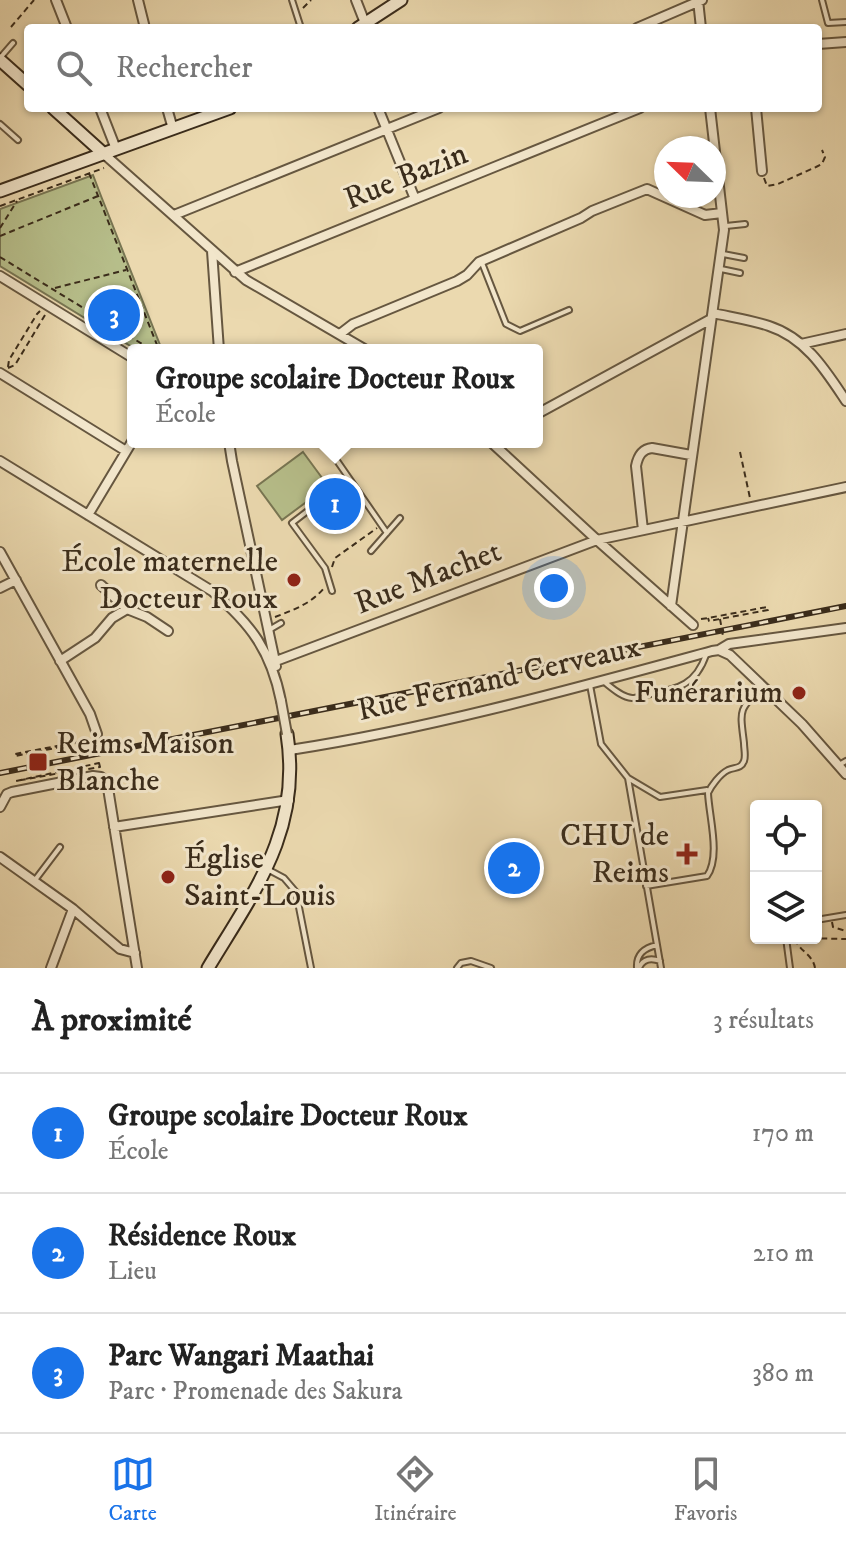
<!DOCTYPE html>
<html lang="fr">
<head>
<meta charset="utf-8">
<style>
  :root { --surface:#fff; --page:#f6f6f6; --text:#222; --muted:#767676; --line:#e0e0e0; --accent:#1a73e8 }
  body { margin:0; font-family:"IM FELL DW Pica",serif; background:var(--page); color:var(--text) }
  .controls { position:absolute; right:24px; bottom:24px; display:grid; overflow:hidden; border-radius:8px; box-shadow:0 2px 6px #0004 }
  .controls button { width:72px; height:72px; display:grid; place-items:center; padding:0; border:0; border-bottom:2px solid var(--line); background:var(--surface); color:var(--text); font:40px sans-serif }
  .compass { position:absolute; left:654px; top:136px; width:72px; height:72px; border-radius:50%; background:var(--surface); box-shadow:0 2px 6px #0004; rotate:293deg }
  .you { position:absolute; left:554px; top:588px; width:28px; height:28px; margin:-20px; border:6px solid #fff; border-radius:50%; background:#1a73e8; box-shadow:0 0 0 12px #1a73e833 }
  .badge { display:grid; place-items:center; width:52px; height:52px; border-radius:50%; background:var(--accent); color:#fff; font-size:26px; font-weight:700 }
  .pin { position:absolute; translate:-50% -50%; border:4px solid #fff; box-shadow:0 2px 8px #0006 }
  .popup { position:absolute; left:127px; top:344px; width:416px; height:104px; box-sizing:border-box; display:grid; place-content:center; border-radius:8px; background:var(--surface); filter:drop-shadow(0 2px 6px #0005); font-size:26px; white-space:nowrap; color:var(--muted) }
  .popup b { font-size:30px; color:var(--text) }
  .popup::after { content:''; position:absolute; left:50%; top:100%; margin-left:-16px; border:16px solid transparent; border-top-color:var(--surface) }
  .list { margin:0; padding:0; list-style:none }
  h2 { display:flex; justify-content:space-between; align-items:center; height:104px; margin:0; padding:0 32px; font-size:34px }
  h2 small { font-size:26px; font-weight:400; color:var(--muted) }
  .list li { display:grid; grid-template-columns:52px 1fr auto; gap:24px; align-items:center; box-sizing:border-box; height:120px; padding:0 32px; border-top:2px solid var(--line) }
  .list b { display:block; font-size:30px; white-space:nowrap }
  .list p { margin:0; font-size:26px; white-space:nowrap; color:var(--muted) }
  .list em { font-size:26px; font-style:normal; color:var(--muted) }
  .icon { flex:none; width:44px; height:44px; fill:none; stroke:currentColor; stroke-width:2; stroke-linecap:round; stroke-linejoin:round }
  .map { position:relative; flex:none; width:846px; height:968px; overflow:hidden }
  .search { position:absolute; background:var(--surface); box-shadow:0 2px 6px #0004; left:24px; right:24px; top:24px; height:88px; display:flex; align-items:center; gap:20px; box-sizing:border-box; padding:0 28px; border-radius:8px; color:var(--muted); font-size:30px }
  .sheet { height:464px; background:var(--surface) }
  nav { display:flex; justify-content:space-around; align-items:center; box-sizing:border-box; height:112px; border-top:2px solid var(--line); background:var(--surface); font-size:22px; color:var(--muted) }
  nav a { display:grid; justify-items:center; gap:4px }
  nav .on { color:var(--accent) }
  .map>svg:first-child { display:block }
  .green { fill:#b7bf8b; stroke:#787653; stroke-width:2 }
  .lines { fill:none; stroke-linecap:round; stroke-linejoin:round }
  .lane-casing { stroke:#665740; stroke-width:8 }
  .street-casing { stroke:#665740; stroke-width:12 }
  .secondary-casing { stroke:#3a2c1b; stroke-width:15 }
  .path { stroke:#3a2c1b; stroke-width:2; stroke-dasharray:6 4; stroke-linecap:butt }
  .lane { stroke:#f2e6cb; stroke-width:4 }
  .street { stroke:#f2e6cb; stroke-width:8 }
  .secondary { stroke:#f2e6cb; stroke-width:11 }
  .rail-casing { stroke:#3a2c1b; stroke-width:6 }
  .rail { stroke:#f2e6cb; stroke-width:3; stroke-dasharray:9; stroke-linecap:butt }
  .street-bridge-casing { stroke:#665740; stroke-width:12; stroke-linecap:butt }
  .street-bridge { stroke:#f2e6cb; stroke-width:8 }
  .poi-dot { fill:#8f2418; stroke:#f2e6cb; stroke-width:3 }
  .labels { text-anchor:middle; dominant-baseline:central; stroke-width:6; stroke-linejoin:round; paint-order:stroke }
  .street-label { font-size:32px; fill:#3a2c1b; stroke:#f2e6cb }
  .poi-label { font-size:32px; fill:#3a2c1b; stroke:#f2e6cb; text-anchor:end }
</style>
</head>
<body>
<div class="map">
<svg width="846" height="968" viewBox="0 0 846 968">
  <rect width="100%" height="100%" fill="#ebd9af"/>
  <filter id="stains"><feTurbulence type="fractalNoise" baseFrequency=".0025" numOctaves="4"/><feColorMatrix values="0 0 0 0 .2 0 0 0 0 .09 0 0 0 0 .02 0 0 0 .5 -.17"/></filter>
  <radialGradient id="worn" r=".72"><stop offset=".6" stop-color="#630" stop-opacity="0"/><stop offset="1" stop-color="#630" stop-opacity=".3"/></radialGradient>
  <path class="green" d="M93,175L101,196L162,350H137L0,266V209Z
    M303,452L328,486L282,520L257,486Z"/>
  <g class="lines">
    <defs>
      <path id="lane" d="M292,0L301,28
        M822,0L828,23L846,22
        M0,58L13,43
        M0,124L18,140
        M726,226L745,224
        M723,254L744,258
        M482,263L506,324L520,331L569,310
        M721,269L740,273
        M324,442L387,533
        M371,551L400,518
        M332,591L325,568L292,523L349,479
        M269,630L281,623
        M603,681C611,687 621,697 632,698C637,698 645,695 651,694C679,689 696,684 706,655
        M590,685L601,744L628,778L661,968
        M839,765L846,761
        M628,778L660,797L707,790
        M269,870L284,878L296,892L311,968
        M35,880L60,847
        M646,886L707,876C721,856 709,817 708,793C711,786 720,774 728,770C735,767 741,769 744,761C746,756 744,749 744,743C740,710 738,710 762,687
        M816,920L846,915
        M786,938L790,968
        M457,968L461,963L471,961L491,968
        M637,968C636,954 644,948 657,945
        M639,968C643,958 652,958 660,961"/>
      <path id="street" d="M56,0L67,28
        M138,0L145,28
        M356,0L365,23
        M698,0L701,28
        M637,28L702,0
        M818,44L846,42
        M100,108L116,149
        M167,108L173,129
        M378,108L415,199
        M756,108L762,171
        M104,154L246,280L366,350
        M174,215L439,108
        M212,251L219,350
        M235,272L640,108
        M0,276L133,358
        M713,313C731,317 751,320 769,326C806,338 826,371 846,401
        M340,334L353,324L457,281L467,275L479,262L581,218L592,211L647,189L705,215L722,213
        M801,344L846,334
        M0,373L126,451
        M537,414L711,319
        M229,442L232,461L276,666
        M491,442L597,540L693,625
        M0,461L212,591C251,624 271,651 281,701
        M88,515L133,440
        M643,530L636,466C638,456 642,449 652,448L691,455
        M0,552L90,714L97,734
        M101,585L127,609
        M0,588L16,580
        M671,606L724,230L710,108
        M719,650L730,655L802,724L846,774
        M60,661L95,638L112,618L127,609L147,617L168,631
        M276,661L597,540L846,487
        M290,750C433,728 572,689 712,651L719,650L729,644L846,628
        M0,807L7,794L12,792L93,776L101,777L107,782L137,968
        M114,827L289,800
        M0,857L73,909L120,949L135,953
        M51,968L73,909"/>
      <path id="secondary" d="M358,28L401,0
        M0,60L28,85
        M53,108L104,154
        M0,191L230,108
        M208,968C255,890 302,830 287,734"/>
    </defs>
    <use href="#lane" class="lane-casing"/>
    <use href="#street" class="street-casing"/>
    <use href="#secondary" class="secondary-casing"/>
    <path class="path" d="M303,8L311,0
      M11,27L34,0
      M89,173L159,350
      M764,178L767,186L778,184L816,167L822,164L825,157L822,150
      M0,206L104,168
      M0,228L17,201
      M0,236L98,196
      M0,257L152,350
      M55,288L126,270
      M8,367L9,360L37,314L40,311
      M8,368L15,365L45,315
      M740,452L750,498
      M332,567L335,558L377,528
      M275,617C293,610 311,604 324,588
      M701,619L708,618L767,607L768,610L709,621L708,618
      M720,619L723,636
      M91,740C66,746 41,751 15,756V754L78,742C79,744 79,745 80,747L94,744V742
      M99,763L100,767L83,770L82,769L16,781Z
      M832,922L833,927L846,931
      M815,968C813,955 801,952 796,941L799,938L846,939"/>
    <use href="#lane" class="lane"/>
    <use href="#street" class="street"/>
    <use href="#secondary" class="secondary"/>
    <defs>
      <path id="rail" d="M0,773L846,606"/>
    </defs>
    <use href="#rail" class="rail-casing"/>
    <use href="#rail" class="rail"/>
    <defs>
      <path id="street-bridge" d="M281,701L287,734"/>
    </defs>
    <use href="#street-bridge" class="street-bridge-casing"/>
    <use href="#street-bridge" class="street-bridge"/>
  </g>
  <g class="poi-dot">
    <circle cx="294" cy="580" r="8"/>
    <circle cx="799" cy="693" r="8"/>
    <rect x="28" y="752" width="20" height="20" rx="4"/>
    <path d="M683 842h8v8h8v8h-8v8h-8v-8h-8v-8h8z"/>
    <circle cx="168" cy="877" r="8"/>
  </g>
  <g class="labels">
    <g class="street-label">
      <text transform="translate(406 177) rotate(-22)">Rue Bazin</text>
      <text transform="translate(428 578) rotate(-21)">Rue Machet</text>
      <text transform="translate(499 679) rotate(-13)">Rue Fernand Cerveaux</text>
    </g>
    <g class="poi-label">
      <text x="278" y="562">École maternelle<tspan x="278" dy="37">Docteur Roux</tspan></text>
      <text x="783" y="693">Funérarium</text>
      <text x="56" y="744" text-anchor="start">Reims Maison<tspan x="56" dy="37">Blanche</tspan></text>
      <text x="669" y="836">CHU de<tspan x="669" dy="37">Reims</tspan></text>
      <text x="184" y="859" text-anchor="start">Église<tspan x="184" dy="37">Saint-Louis</tspan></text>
    </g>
  </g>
  <rect width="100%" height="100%" filter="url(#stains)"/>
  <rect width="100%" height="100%" fill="url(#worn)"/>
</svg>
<div class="controls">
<button><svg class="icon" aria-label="locate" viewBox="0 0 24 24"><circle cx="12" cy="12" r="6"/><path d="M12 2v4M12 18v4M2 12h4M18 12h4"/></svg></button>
<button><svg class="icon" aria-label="layers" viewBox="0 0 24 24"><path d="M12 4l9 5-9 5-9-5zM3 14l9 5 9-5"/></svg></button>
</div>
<svg class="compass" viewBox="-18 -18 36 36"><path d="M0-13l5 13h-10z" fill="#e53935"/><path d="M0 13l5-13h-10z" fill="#767676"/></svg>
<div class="you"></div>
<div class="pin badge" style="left:335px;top:504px">1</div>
<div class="popup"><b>Groupe scolaire Docteur Roux</b>École</div>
<div class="pin badge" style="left:514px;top:868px">2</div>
<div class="pin badge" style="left:114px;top:315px">3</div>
<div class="search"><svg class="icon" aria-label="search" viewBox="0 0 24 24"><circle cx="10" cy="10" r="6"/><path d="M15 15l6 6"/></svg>Rechercher</div>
</div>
<section class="sheet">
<h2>À proximité<small>3 résultats</small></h2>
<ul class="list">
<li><span class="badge">1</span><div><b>Groupe scolaire Docteur Roux</b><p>École</p></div><em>170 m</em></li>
<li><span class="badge">2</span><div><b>Résidence Roux</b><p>Lieu</p></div><em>210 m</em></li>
<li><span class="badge">3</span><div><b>Parc Wangari Maathai</b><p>Parc · Promenade des Sakura</p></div><em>380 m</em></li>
</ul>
</section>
<nav>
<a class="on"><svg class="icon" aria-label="map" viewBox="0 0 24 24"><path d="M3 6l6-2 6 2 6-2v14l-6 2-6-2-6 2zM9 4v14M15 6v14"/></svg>Carte</a>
<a><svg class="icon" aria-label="directions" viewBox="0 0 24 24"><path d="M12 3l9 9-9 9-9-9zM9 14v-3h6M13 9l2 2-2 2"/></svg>Itinéraire</a>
<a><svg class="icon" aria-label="saved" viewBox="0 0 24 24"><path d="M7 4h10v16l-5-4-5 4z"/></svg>Favoris</a>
</nav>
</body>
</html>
